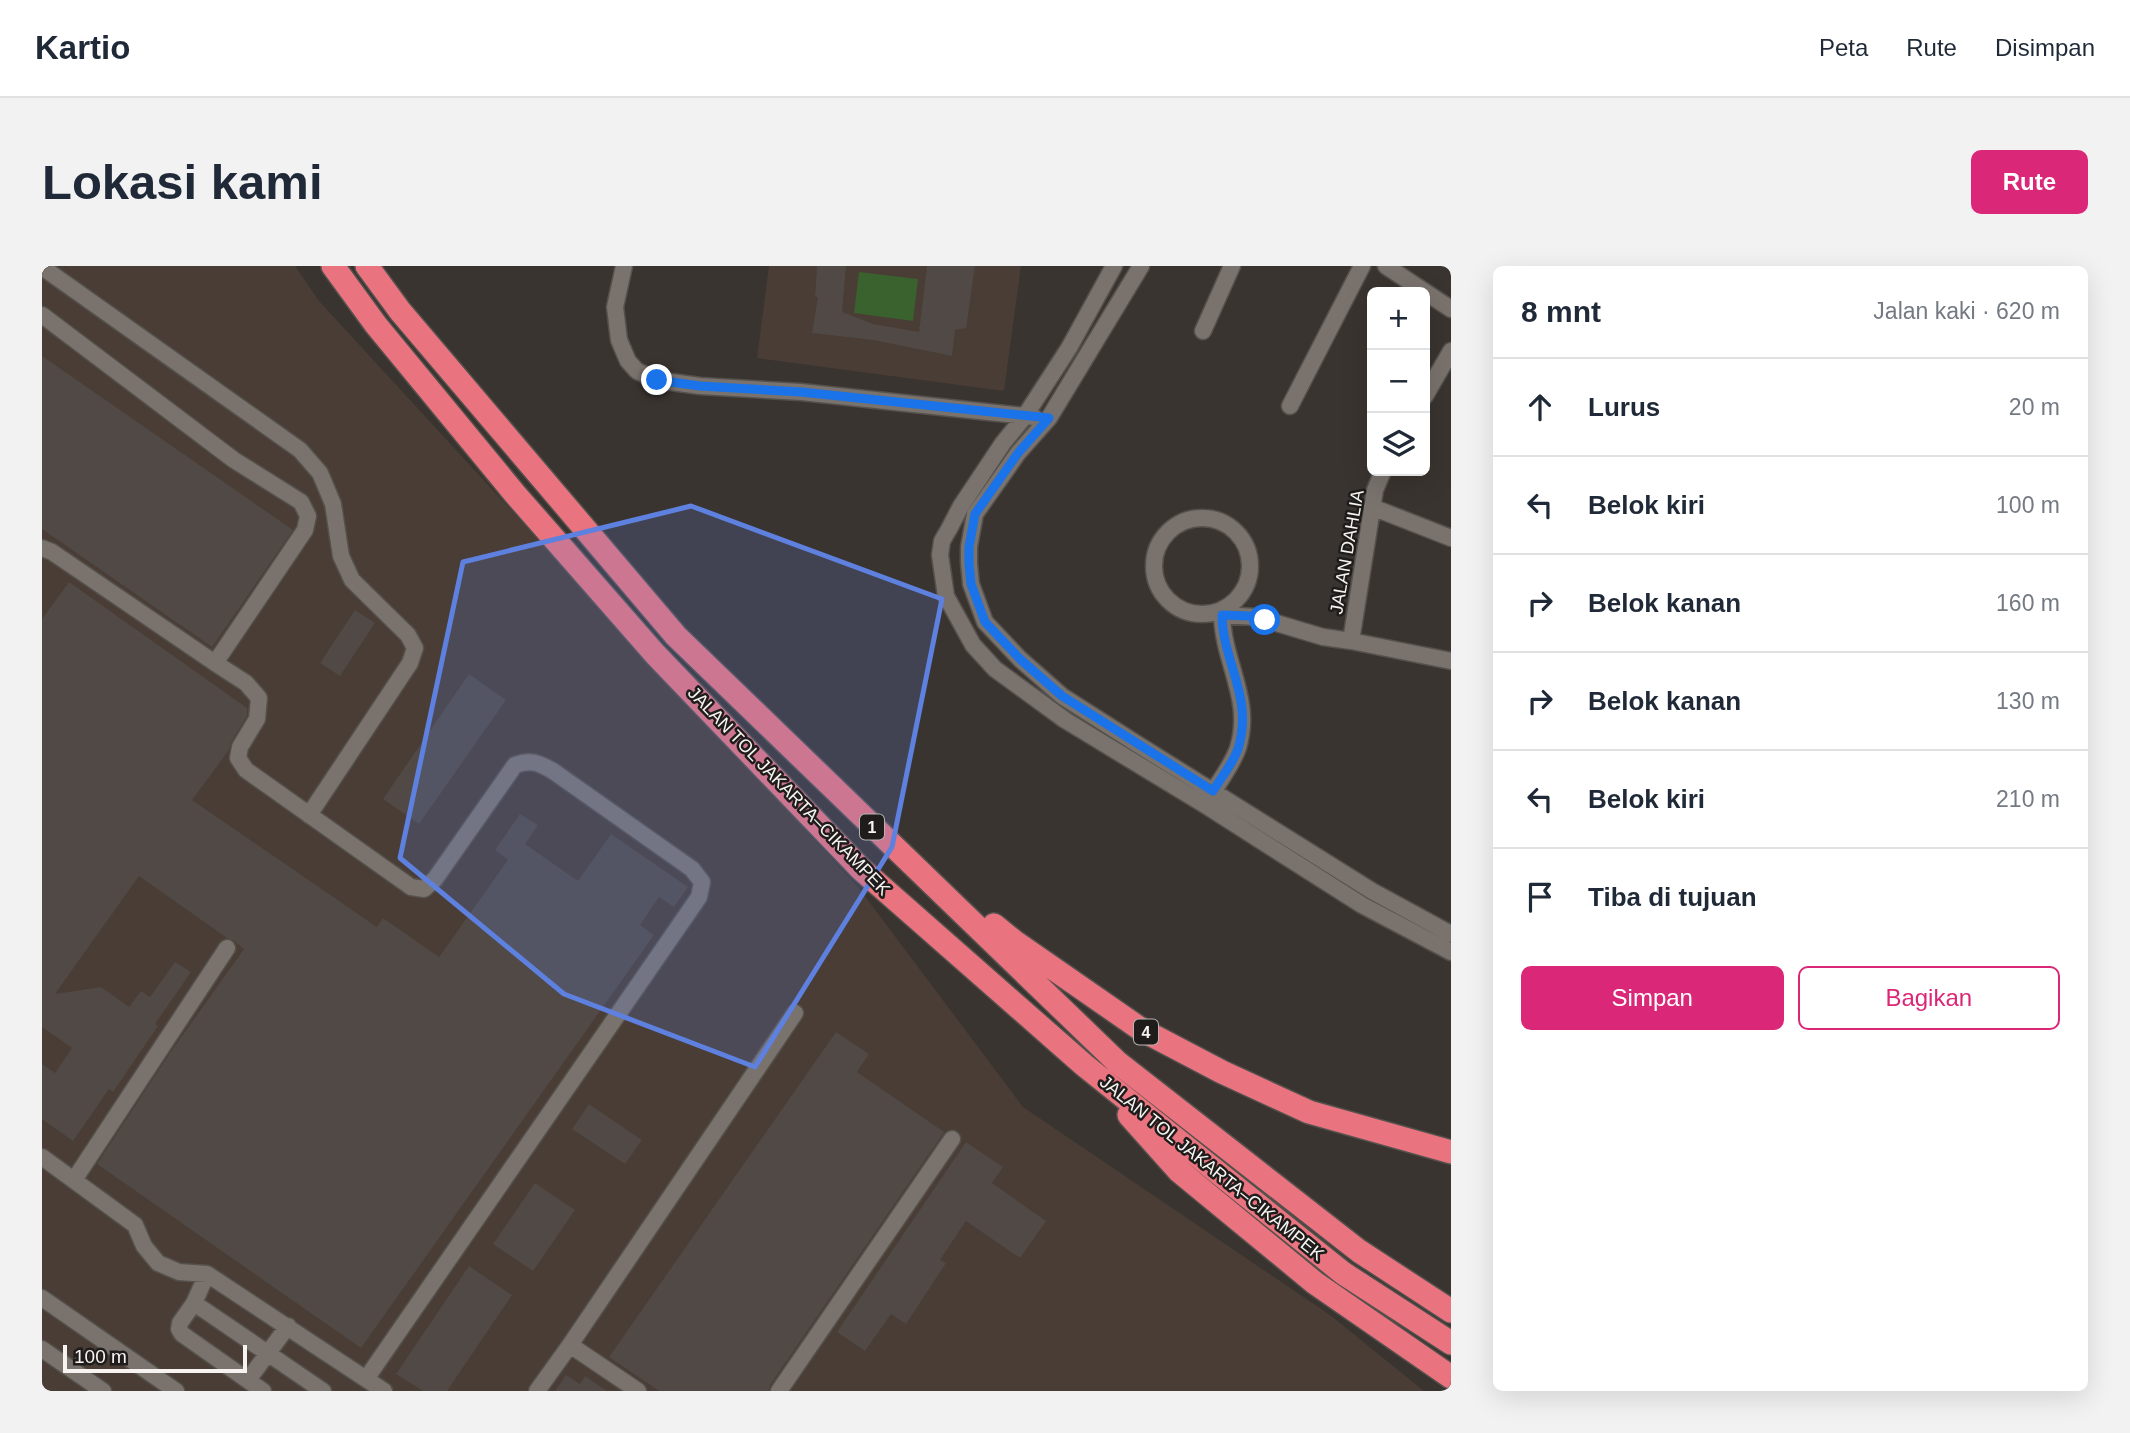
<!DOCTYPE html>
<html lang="id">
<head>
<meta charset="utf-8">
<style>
  :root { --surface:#fff; --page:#f2f2f3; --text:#1f2937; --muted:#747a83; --line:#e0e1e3; --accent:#db2777 }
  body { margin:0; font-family:Helvetica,sans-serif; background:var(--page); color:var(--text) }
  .controls { position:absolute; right:21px; top:21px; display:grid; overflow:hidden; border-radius:10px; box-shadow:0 7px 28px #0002 }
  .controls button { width:63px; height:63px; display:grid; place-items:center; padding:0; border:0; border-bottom:2px solid var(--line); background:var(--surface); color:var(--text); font:35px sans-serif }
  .scale { position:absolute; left:21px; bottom:18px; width:184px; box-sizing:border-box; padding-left:7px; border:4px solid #f7f3f0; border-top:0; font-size:19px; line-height:24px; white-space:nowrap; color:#f7f3f0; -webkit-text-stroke:5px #1f1d1b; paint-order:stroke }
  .stop { position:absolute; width:21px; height:21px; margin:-16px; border:5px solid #1a73e8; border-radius:50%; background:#fff }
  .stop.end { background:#1a73e8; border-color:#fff; box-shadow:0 2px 7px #0008 }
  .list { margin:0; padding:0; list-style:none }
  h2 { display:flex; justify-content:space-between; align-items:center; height:91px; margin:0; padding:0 28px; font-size:30px }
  h2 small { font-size:23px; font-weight:400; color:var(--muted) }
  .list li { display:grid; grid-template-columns:46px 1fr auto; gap:21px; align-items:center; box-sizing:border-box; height:98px; padding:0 28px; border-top:2px solid var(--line) }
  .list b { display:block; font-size:26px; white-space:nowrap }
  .list em { font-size:23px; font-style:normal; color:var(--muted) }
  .actions { display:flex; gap:14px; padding:21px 28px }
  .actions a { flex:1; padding:16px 0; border:2px solid var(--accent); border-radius:10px; text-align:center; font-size:24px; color:var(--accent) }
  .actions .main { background:var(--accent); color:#fff }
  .icon { flex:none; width:38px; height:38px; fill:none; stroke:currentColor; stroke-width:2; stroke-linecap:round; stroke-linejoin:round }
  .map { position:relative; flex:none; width:1409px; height:1125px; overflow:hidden; border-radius:10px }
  header { display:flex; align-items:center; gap:42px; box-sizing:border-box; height:98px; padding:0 35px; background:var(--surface); border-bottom:2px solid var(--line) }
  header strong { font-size:33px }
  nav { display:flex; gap:38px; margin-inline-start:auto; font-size:24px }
  .intro { display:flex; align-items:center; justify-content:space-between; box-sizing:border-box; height:168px; padding:0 42px }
  h1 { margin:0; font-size:49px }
  .button { padding:18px 32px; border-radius:10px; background:var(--accent); color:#fff; font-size:24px; font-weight:700 }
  main { display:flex; gap:42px; padding:0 42px }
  aside { flex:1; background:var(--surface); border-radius:10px; box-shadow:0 7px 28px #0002 }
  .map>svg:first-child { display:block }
  .built { fill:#493d35 }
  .green { fill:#3a622e }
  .building { fill:#504945 }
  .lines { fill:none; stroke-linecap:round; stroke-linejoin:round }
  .minor-casing { stroke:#54504c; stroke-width:19 }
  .highway-casing { stroke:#54504c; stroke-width:26 }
  .minor { stroke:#79726d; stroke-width:16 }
  .highway { stroke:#e9737f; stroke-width:23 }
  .route { stroke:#1a73e8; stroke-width:9 }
  .marked { fill:#5e80df; fill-opacity:0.2; stroke:#5e80df; stroke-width:5; stroke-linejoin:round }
  .labels { text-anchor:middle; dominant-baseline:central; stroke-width:5; stroke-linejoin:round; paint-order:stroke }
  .shield { fill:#1f1d1b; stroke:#b6b3b0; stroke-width:2 }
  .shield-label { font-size:16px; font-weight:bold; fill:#f7f3f0 }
  .street-label { font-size:18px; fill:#f7f3f0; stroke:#1f1d1b }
</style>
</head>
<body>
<header>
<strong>Kartio</strong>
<nav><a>Peta</a><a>Rute</a><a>Disimpan</a></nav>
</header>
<div class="intro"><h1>Lokasi kami</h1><a class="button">Rute</a></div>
<main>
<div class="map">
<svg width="1409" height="1125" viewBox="0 0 1409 1125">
  <rect width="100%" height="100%" fill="#3a3430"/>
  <path class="built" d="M0,0H253L277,35L816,621L981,841L1288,1049L1382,1125H0Z
    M727,0H979L962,125L715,92Z"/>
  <path class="green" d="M817,6L876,13L871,55L812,47Z"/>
  <path class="building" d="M775,0H804L800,46L831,58L877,66L885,0H933L924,62L913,64L910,90L831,74L770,67L776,31H773Z
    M0,90L251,264L170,381L0,263Z
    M27,316L205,442V450L189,476L187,484L150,534L335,661L341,652L397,691L466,594L453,584L478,548L496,559L483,578L536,615L569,568L646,621L632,641L617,631L598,659L612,669L319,1082L55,898L128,787L202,683L191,674L185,672L97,610L13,728L59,721L87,741L99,725L108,731L133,696L149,706L113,758L116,760L71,826L67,823L31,875L0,853V798L13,807L30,782L0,761V353Z
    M313,344L333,357L298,410L278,397Z
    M427,408L464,434L377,558L341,533Z
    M794,766L827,788L815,806L902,866L728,1119L727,1125H617L567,1091Z
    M547,838L600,874L583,898L530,863Z
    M924,876L961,901L950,917L1004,955L978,992L924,955L898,994L904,997L864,1058L849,1048L823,1085L795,1066Z
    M493,917L533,944L491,1005L451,978Z
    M427,1000L470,1029L405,1125H381L354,1108Z
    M524,1109L538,1118L543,1110L565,1125H513Z"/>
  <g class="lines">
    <defs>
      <path id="minor" d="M582,0L573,41L577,74L586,95L595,105L615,114L658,120L759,126L992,151
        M1072,0L1027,82L983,150L961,177L919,240L907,263L900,275L898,289L904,330L931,379L953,403L1023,454L1163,539L1320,639L1409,686
        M1099,0L1007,152L976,187L933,248L927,281V297L929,318L943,356L978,393L1020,430L1092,476L1330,625L1409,668
        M1344,0L1409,43
        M0,1L258,184L278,207L291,238L299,290L310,314L366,369L373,382L368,397L267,549
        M0,49L192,194L259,236L266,250L263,264L173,397L204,417L217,432L215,453L198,481L196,492L204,504L369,621L382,623L393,613L473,499C489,493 497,497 511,505L650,603L660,616L657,631L324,1113
        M1161,65L1190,0
        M1383,130L1409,85
        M1248,140L1320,0
        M1330,241L1409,272
        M1112 300a48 48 0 1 1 96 0a48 48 0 1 1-96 0Z
        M0,282L10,286L173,397
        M1309,375L1333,224L1341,205
        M1166,534C1175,518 1190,500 1196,482C1211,433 1181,397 1180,349L1214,351L1281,371L1309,375L1409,395
        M0,891L93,959L102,980L116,997L137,1006L165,1008L342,1125
        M32,914L185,682
        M165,1008L152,1037L138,1057L137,1063L140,1068L221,1125
        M0,1032L134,1125
        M152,1037L281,1125
        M528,1079L596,1125
        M0,1083L61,1125
        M206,1114L246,1060
        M495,1125L528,1079L753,747
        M737,1125L910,873"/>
      <path id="highway" d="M291,0L334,59L473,228L613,388L819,603L1042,799L1301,1007L1409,1077
        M325,0L358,45L634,370L1075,796L1317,985L1409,1045
        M952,659L973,676L1100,764L1180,806L1267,846L1409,886
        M1087,849L1137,905L1273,1017L1409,1111"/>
    </defs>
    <use href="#minor" class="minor-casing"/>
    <use href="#highway" class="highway-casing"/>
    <use href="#minor" class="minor"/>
    <use href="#highway" class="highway"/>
  </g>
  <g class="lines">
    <path class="route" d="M615,114L658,120L759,126L1007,152L976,187L933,248L927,281V297L929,318L943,356L978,393L1020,430L1171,525C1179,512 1191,497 1196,483C1212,431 1181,398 1180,349L1206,350L1223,354"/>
  </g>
  <path class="marked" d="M649,240L900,333L850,581L713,801L522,728L358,592L421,296Z"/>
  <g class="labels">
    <g class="shield">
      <rect x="818" y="548.5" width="24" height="25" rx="5"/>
      <rect x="1092" y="753.5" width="24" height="25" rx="5"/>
    </g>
    <g class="shield-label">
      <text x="830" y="561">1</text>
      <text x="1104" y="766">4</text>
    </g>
    <g class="street-label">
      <text transform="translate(1305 286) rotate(-80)">JALAN DAHLIA</text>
      <text transform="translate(747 525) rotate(46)">JALAN TOL JAKARTA–CIKAMPEK</text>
      <text transform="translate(1170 902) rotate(39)">JALAN TOL JAKARTA–CIKAMPEK</text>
    </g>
  </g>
</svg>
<div class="controls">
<button>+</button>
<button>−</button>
<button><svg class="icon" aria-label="layers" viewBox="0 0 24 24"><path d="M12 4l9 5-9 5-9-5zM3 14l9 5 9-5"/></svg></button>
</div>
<div class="scale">100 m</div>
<div class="stop" style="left:1223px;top:354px"></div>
<div class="stop end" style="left:615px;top:114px"></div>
</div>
<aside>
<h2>8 mnt<small>Jalan kaki · 620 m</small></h2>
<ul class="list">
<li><svg class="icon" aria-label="ahead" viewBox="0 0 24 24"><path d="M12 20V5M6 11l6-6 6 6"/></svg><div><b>Lurus</b></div><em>20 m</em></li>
<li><svg class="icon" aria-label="left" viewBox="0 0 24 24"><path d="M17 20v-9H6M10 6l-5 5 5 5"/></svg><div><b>Belok kiri</b></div><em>100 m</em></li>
<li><svg class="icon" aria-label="right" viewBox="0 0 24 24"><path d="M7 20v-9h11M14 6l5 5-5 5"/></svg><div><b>Belok kanan</b></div><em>160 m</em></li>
<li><svg class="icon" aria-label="right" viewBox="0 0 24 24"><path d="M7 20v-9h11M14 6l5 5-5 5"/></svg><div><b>Belok kanan</b></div><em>130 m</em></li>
<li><svg class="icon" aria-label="left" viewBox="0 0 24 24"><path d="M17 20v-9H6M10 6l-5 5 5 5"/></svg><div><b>Belok kiri</b></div><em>210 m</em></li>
<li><svg class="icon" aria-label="arrive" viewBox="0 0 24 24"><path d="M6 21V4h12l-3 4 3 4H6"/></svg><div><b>Tiba di tujuan</b></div></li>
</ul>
<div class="actions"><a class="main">Simpan</a><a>Bagikan</a></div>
</aside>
</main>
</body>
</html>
